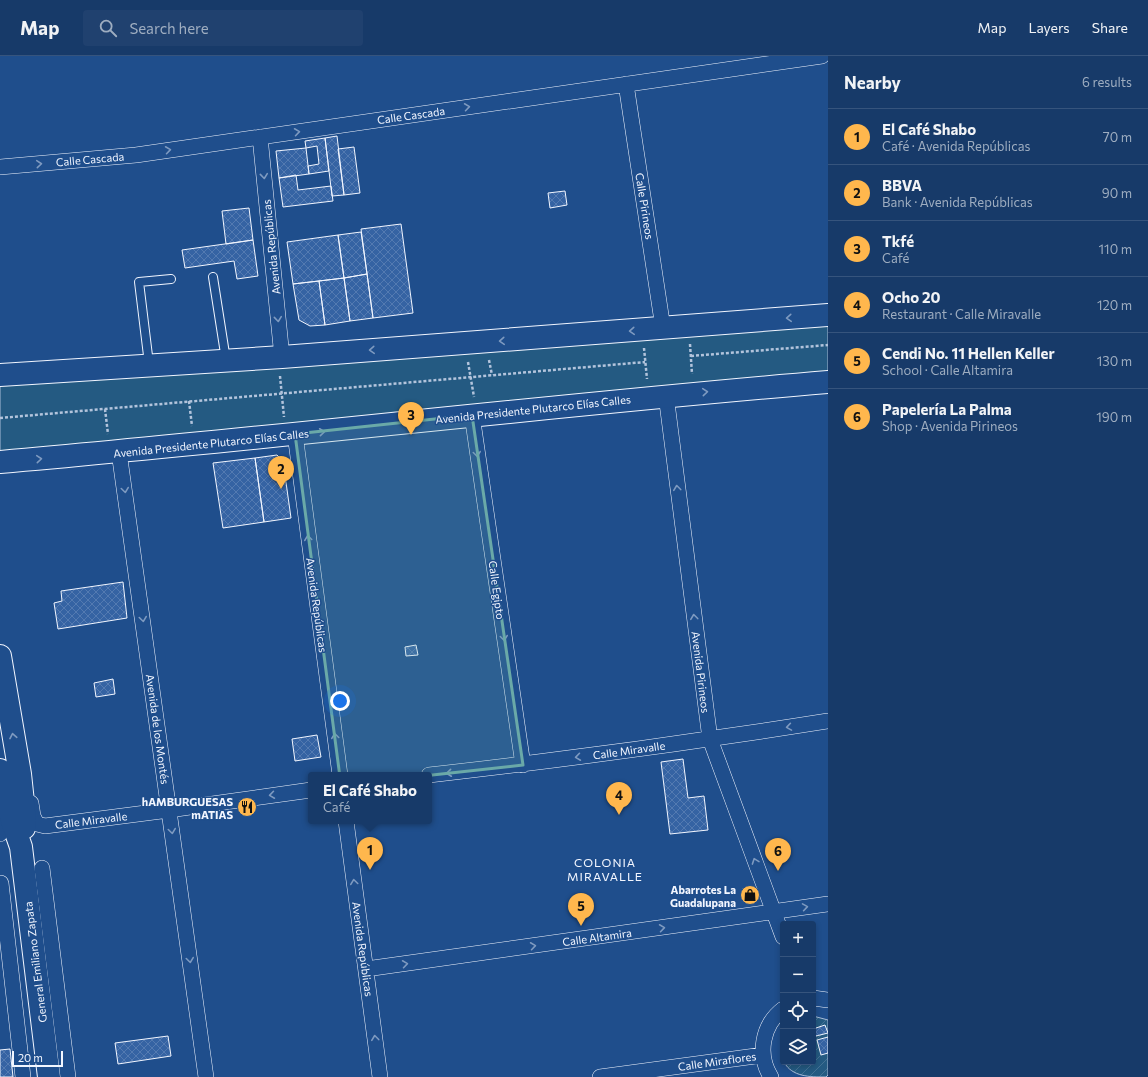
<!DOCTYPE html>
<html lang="en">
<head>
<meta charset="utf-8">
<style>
  :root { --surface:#173a69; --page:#20416f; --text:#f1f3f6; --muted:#9eadc0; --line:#36547d; --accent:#ffb74d }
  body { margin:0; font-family:Commissioner,sans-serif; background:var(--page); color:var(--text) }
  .controls { position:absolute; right:12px; bottom:12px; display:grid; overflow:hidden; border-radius:4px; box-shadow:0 2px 6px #0003 }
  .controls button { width:36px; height:36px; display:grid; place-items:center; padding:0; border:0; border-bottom:1px solid var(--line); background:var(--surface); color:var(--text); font:20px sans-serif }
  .scale { position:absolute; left:12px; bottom:10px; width:51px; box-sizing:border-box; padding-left:4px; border:2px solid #f2f6ff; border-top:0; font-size:11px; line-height:14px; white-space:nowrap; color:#f2f6ff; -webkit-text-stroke:3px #1f4e8c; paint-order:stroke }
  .you { position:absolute; left:340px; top:645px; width:14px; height:14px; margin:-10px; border:3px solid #fff; border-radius:50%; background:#1a73e8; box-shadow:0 0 0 6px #1a73e833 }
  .badge { display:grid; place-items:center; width:26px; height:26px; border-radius:50%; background:var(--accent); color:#111; font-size:13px; font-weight:700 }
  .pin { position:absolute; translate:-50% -33px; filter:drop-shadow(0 1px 2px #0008) }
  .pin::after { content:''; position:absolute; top:21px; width:14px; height:12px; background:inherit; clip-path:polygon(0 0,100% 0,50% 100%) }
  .popup { position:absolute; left:308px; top:716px; width:124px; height:52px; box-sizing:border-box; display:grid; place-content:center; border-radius:4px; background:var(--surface); filter:drop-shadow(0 1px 3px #0005); font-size:13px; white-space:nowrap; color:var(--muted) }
  .popup b { font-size:15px; color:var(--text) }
  .popup::after { content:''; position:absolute; left:50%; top:100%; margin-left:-8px; border:8px solid transparent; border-top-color:var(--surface) }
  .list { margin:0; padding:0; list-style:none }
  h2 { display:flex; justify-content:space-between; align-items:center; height:52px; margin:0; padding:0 16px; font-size:17px }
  h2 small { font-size:13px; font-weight:400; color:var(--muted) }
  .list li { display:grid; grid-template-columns:26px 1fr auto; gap:12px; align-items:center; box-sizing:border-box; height:56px; padding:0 16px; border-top:1px solid var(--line) }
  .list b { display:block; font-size:15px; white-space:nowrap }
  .list p { margin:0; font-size:13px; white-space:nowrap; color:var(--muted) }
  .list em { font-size:13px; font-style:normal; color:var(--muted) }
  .icon { flex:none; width:22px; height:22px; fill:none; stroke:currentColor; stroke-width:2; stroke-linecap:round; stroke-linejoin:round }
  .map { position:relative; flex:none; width:828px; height:1021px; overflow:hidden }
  header { display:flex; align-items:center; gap:24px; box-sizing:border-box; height:56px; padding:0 20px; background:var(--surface); border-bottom:1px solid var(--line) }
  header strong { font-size:19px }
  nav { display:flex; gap:22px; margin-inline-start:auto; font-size:14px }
  .search { width:280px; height:36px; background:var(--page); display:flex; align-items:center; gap:10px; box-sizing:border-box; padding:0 14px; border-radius:4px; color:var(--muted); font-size:15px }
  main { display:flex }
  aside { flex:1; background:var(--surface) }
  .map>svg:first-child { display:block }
  .park { fill:#245a82; stroke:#a8bbd7 }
  .garden { fill:url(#garden-furrows); stroke:#a8bbd7 }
  .building { fill:url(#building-cross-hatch); stroke:#f2f6ff }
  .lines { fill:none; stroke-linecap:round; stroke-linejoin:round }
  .service-casing { stroke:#f2f6ff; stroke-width:10 }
  .minor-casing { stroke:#f2f6ff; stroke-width:16 }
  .secondary-casing { stroke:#f2f6ff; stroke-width:24 }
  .primary-casing { stroke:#f2f6ff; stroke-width:24 }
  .path { stroke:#b3c4dc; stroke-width:2.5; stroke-dasharray:3 2; stroke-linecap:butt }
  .service { stroke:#1f4e8c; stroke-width:8 }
  .minor { stroke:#1f4e8c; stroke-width:15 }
  .secondary { stroke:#1f4e8c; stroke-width:22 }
  .primary { stroke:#1f4e8c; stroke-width:22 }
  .oneway { stroke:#7e9ac0 }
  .marked { fill:#6aa9a8; fill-opacity:0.2; stroke:#6aa9a8; stroke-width:3; stroke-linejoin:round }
  .labels { text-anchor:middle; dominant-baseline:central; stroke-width:3; stroke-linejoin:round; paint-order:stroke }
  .street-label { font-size:11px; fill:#f2f6ff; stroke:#1f4e8c }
  .poi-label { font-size:11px; font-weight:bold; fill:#f2f6ff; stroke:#1f4e8c; text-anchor:end }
  .neighbourhood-label { font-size:12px; letter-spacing:1px; fill:#f2f6ff; stroke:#1f4e8c }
</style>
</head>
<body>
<header>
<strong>Map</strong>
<div class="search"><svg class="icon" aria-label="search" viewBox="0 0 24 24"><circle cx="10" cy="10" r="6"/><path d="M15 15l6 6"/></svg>Search here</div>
<nav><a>Map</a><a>Layers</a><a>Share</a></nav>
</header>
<main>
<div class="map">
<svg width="828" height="1021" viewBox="0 0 828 1021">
  <defs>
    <pattern id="garden-furrows" width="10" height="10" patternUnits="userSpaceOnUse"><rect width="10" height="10" fill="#245a82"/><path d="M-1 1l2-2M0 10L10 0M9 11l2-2" fill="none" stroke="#447295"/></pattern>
    <pattern id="building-cross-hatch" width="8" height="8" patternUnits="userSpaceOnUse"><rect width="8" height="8" fill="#3563a3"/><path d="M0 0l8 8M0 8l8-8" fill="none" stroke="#537ab1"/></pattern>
  </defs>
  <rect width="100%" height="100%" fill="#1f4e8c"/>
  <path class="park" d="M828,264V317L0,402V328Z"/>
  <path class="garden" d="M813,960L828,964V1019L826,1021C810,1021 792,1021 784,1006H813Z"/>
  <path class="building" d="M337,80L344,139L332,140L325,82Z
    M325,82L329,115L309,118L308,110L319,108L317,90L306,92L305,85Z
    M354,91L360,137L344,139L338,93Z
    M306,92L309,118L279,122L276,95Z
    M296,119L298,134L331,130L333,145L283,151L279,122Z
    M565,135L567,149L550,152L548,137Z
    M249,152L253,184L226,188L222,155Z
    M401,168L413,257L373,262L361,173Z
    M361,176L367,218L344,222L338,179Z
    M338,179L344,222L293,228L287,186Z
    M253,184L258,220L237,223L234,205L185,212L182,194Z
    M367,218L373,262L350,265L344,222Z
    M344,222L350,265L325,269L319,225Z
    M319,225L325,269L310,270L299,264L293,228Z
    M277,399L283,405L291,462L264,466L255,402Z
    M255,402L264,466L223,472L213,407Z
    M123,526L127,562L58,573L54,547L62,545L61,535Z
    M416,589L418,599L406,600L405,591Z
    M113,623L115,638L96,641L94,627Z
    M317,679L321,701L295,705L292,683Z
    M683,703L688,742L704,740L708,774L670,778L661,706Z
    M825,969L828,977L816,980L813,973Z
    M168,980L171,1000L118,1008L115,987Z
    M828,981V997L821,999L817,984Z
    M10,993L13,1021H0V994Z"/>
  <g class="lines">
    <defs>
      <path id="service" d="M213,221L226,304
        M149,308L139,226L171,223"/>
      <path id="minor" d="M626,28L663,272
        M260,81L282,301
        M0,111L136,99L822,0
        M666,339L710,683L783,881
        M472,359L523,709
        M295,378L340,719
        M119,396L206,1021
        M429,719C562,704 695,686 828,665
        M31,747L33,760L37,768L45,770L169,754L311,734
        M0,753L2,773L0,778
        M346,765L380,1021
        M42,812L68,1021
        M1,827L23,1021
        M366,913L828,848
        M813,942L828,944
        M600,1021L763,999
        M771,1021C757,999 762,969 783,953"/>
      <path id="secondary" d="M0,319L282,301L828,259
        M0,406C276,382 552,349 828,326"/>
      <path id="primary" d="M0,600L20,718L25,765L24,772
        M0,714L12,765L21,791L49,1021"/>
    </defs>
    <use href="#service" class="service-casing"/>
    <use href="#minor" class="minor-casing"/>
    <use href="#secondary" class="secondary-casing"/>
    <use href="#primary" class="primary-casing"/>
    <path class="path" d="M690,288L692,318
      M644,292L647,323
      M691,300L828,289
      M489,304L492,319
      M468,306L474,341
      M280,320L284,361
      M189,345L192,370
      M105,353L108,378
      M0,362L645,306"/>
    <use href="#service" class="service"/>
    <use href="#minor" class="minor"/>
    <use href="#secondary" class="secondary"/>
    <use href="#primary" class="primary"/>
  </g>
  <defs><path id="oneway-chevron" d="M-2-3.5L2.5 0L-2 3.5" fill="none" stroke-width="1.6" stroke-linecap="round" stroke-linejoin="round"/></defs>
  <g class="oneway">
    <use href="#oneway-chevron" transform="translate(467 51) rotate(-8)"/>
    <use href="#oneway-chevron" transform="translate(297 76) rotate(-8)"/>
    <use href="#oneway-chevron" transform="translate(168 94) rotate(-8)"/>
    <use href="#oneway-chevron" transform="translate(39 108) rotate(-5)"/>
    <use href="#oneway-chevron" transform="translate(264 120) rotate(84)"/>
    <use href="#oneway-chevron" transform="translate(789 262) rotate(176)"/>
    <use href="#oneway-chevron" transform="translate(278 263) rotate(84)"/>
    <use href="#oneway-chevron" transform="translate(632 275) rotate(176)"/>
    <use href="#oneway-chevron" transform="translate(502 285) rotate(176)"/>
    <use href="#oneway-chevron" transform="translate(372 294) rotate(176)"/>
    <use href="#oneway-chevron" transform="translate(705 336) rotate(-5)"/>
    <use href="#oneway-chevron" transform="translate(322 376) rotate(-6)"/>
    <use href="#oneway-chevron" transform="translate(477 398) rotate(82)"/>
    <use href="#oneway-chevron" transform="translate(39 403) rotate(-5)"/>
    <use href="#oneway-chevron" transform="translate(677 432) rotate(-97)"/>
    <use href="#oneway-chevron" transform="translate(125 434) rotate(82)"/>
    <use href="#oneway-chevron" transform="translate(308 482) rotate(-98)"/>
    <use href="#oneway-chevron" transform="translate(694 561) rotate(-97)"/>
    <use href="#oneway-chevron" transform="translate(143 563) rotate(82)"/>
    <use href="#oneway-chevron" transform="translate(504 582) rotate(82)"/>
    <use href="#oneway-chevron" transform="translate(789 671) rotate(171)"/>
    <use href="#oneway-chevron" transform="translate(13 680) rotate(-101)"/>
    <use href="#oneway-chevron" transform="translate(335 680) rotate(-98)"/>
    <use href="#oneway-chevron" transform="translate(578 701) rotate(172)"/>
    <use href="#oneway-chevron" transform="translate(449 717) rotate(174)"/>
    <use href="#oneway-chevron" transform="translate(272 739) rotate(172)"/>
    <use href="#oneway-chevron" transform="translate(172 775) rotate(82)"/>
    <use href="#oneway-chevron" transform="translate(755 805) rotate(-110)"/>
    <use href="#oneway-chevron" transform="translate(354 826) rotate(-98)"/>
    <use href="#oneway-chevron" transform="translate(805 851) rotate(-9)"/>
    <use href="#oneway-chevron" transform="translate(662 872) rotate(-8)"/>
    <use href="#oneway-chevron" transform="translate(533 890) rotate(-8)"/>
    <use href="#oneway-chevron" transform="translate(190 904) rotate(82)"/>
    <use href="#oneway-chevron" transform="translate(405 908) rotate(-8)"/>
    <use href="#oneway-chevron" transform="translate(375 982) rotate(-97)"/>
  </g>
  <path class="marked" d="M472,359L523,709L341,729L295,378Z"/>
  <defs>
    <symbol id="restaurant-disc" viewBox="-11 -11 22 22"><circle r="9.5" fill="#ffb74d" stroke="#1f4e8c"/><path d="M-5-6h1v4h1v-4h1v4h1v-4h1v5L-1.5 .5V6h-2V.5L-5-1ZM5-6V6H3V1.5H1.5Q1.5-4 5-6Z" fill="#111"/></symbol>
    <symbol id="shop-disc" viewBox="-11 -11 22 22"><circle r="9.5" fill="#ffb74d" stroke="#1f4e8c"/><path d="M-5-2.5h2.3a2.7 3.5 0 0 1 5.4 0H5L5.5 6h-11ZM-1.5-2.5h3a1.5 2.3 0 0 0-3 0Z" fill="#111"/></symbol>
  </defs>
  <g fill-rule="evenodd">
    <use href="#restaurant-disc" x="236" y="740" width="22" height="22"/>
    <use href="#shop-disc" x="739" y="828" width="22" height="22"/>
  </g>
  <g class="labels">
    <g class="street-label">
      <text transform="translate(411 59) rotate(-8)">Calle Cascada</text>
      <text transform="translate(90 103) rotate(-5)">Calle Cascada</text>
      <text transform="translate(645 150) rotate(81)">Calle Pirineos</text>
      <text transform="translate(271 191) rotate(-96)">Avenida Repúblicas</text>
      <text transform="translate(533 353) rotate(-6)">Avenida Presidente Plutarco Elías Calles</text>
      <text transform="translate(211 387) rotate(-6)">Avenida Presidente Plutarco Elías Calles</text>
      <text transform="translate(497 534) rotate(82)">Calle Egipto</text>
      <text transform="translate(317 549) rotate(82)">Avenida Repúblicas</text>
      <text transform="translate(701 616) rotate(83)">Avenida Pirineos</text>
      <text transform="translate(158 673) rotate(82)">Avenida de los Montés</text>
      <text transform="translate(629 694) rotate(-8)">Calle Miravalle</text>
      <text transform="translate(91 764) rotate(-7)">Calle Miravalle</text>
      <text transform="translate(597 881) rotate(-8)">Calle Altamira</text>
      <text transform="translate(363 893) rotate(82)">Avenida Repúblicas</text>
      <text transform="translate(35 906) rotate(-97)">General Emiliano Zapata</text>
      <text transform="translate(717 1005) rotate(-8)">Calle Miraflores</text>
    </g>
    <g class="poi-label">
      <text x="233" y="745">hAMBURGUESAS<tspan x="233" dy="13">mATIAS</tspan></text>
      <text x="736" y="833">Abarrotes La<tspan x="736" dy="13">Guadalupana</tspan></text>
    </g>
    <g class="neighbourhood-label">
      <text x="605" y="806">COLONIA<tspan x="605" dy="14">MIRAVALLE</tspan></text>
    </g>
  </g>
</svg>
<div class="controls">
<button>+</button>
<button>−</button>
<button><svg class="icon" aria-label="locate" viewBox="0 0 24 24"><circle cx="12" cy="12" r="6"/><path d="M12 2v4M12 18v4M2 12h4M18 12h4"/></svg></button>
<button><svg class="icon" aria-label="layers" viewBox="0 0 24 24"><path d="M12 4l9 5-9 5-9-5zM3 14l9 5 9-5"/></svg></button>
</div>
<div class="scale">20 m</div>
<div class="you"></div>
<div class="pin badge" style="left:370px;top:814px">1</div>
<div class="popup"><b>El Café Shabo</b>Café</div>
<div class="pin badge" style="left:281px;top:433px">2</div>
<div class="pin badge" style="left:411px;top:379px">3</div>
<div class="pin badge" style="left:619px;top:759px">4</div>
<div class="pin badge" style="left:581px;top:870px">5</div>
<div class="pin badge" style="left:778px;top:815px">6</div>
</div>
<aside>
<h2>Nearby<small>6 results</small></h2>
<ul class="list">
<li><span class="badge">1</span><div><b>El Café Shabo</b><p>Café · Avenida Repúblicas</p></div><em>70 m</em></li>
<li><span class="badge">2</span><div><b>BBVA</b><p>Bank · Avenida Repúblicas</p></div><em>90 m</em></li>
<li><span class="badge">3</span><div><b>Tkfé</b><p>Café</p></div><em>110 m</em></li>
<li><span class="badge">4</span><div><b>Ocho 20</b><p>Restaurant · Calle Miravalle</p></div><em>120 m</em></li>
<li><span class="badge">5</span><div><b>Cendi No. 11 Hellen Keller</b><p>School · Calle Altamira</p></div><em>130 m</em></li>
<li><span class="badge">6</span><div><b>Papelería La Palma</b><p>Shop · Avenida Pirineos</p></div><em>190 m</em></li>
</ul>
</aside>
</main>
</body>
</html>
